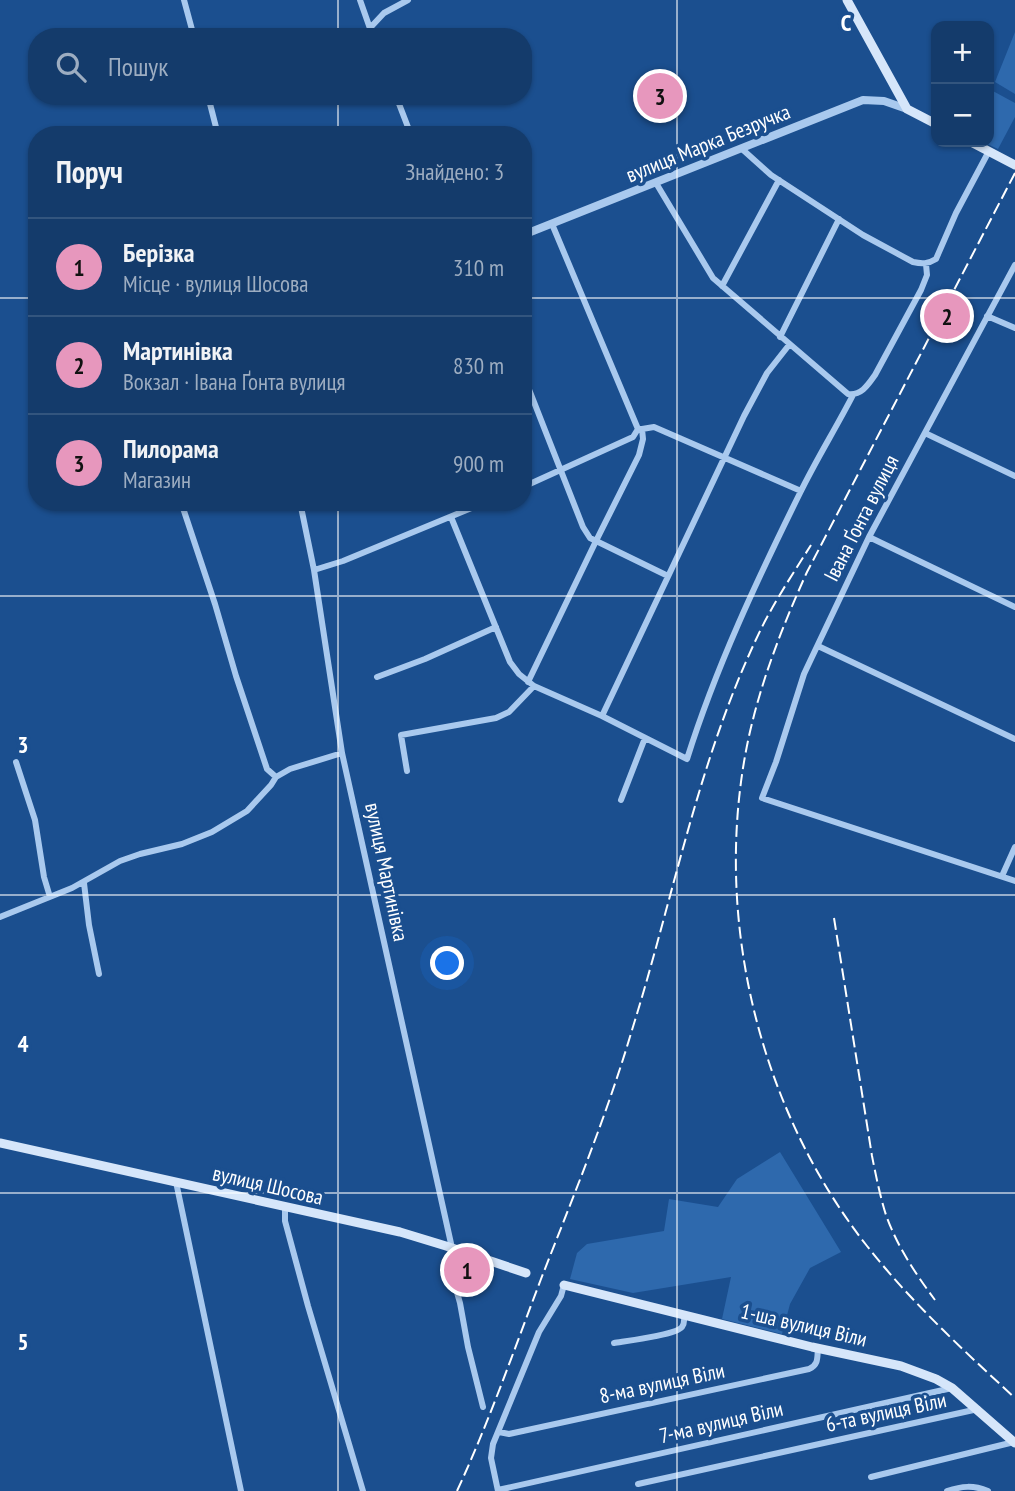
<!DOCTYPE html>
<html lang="uk">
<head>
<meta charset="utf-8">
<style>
  :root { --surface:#143b6b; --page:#1d4271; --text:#f1f3f6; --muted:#9dadc1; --line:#33557e; --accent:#e797bd }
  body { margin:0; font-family:"PT Sans Narrow",sans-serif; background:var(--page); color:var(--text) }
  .controls { position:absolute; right:21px; top:21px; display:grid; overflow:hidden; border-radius:14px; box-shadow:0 2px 5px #0004 }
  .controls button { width:63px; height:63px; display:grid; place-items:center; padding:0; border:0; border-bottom:2px solid var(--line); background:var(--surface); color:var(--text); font:35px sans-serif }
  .you { position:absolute; left:448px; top:964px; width:24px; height:24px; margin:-18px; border:5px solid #fff; border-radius:50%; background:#1a73e8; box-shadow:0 0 0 10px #1a73e833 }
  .badge { display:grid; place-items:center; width:46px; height:46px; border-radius:50%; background:var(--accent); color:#111; font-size:23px; font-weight:700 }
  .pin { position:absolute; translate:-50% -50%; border:4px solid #fff; box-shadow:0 2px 7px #0006 }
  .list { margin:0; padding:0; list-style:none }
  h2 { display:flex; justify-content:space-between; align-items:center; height:91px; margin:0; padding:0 28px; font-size:30px }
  h2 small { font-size:23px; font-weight:400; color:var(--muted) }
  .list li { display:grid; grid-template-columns:46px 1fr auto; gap:21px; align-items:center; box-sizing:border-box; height:98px; padding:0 28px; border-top:2px solid var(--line) }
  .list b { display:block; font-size:26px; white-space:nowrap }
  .list p { margin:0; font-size:23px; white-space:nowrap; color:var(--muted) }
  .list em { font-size:23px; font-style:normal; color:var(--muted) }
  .icon { flex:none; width:38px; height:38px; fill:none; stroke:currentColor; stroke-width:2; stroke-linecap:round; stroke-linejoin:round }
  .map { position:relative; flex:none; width:1015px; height:1491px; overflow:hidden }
  .search { position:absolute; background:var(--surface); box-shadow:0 2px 5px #0004; left:28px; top:28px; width:504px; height:77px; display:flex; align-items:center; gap:18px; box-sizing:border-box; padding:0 24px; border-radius:28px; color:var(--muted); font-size:26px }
  .panel { position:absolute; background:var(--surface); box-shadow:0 2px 5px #0004; left:28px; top:126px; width:504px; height:385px; border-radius:28px }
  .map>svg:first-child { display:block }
  .green { fill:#2e69ad }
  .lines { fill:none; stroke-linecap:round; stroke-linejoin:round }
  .minor { stroke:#a9c9ee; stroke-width:6 }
  .tertiary { stroke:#a9c9ee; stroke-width:8 }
  .secondary { stroke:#d6e6fa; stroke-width:9 }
  .rail { stroke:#fff; stroke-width:2; stroke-dasharray:12 5; stroke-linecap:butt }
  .grid { fill:none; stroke:#fff; stroke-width:2; stroke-opacity:0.55 }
  .labels { text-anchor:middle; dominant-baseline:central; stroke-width:7; stroke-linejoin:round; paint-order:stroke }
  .street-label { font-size:21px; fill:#fff; stroke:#1b4f8f }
  .grid-label { font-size:23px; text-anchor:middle; font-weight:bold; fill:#fff; stroke:#1b4f8f; stroke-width:7; stroke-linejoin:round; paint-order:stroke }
</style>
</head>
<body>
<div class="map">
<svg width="1015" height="1491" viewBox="0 0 1015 1491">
  <rect width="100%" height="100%" fill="#1b4f8f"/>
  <path class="green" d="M1015,32V94L995,82Z
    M991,90L1015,103V117L998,149L983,142H989V96Z
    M780,1152L841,1252L810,1268L790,1304L782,1334L722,1319L731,1277L633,1293L570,1279L577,1253L587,1244L664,1231L669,1199L718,1207L737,1179Z"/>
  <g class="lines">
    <path class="minor" d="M184,0L194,37
      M360,0L373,37
      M370,28L384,13L408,0
      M208,96L218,135
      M396,96L411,135
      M742,149L771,175L863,235L913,262C922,264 928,264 936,259L956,213L989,151
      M656,183L713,278L848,394C861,396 868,385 875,375L921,290L927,275L926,264
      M552,224L638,429H642
      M1015,265L869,537L812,657L804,674L776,762L762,798L1015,881
      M722,286L779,180
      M987,316L1015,328
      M780,337L839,219
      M523,374L583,527L590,538L668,576
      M642,429L654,427L801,491
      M925,433L1015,476
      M523,487L633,437L638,429
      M181,502L215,604L236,676L267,769L276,777
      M300,502L314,570L342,753L452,1248V1275L460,1303L468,1347L483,1407
      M451,517L510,662L519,674L534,686L602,716L687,759C716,667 757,580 800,493C816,460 836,428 853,395
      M869,537L1015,607
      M314,570L343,561L486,502
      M818,646L1015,739
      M377,677L425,659L496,627
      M528,682L596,541L639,455L643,439L642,429
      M602,716L744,416L767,373L789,345
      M16,762L35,820L44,877L50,897
      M407,771L401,735L496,718L509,712L534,686
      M621,800L645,738
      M1002,876L1015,847
      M84,883L89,925L99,974
      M0,917L72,888L120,861L140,854L182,844L212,832L247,811L271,785L276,777L290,769L342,753
      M176,1182L241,1491
      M285,1206V1221L308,1306L363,1491
      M614,1343C626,1341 676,1335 682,1327C685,1323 684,1321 684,1316
      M499,1432L509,1434L809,1369C819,1365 817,1357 818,1348
      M871,1477L1014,1442
      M638,1484L978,1409
      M498,1490L952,1388
      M498,1491L491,1458L493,1444L539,1332L561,1296L564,1285
      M947,1491C962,1486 973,1485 988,1491"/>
    <path class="tertiary" d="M523,235L863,100L884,101L907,109"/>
    <path class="secondary" d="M847,0L907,109L936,124
      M971,142L1015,165
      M0,1143L400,1232L446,1246L526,1273
      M564,1285L812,1347L901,1366L936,1379L952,1388L1015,1443"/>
    <path class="rail" d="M1015,173L807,572C783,625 762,678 749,736C711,911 757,1106 867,1246C911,1302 963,1350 1015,1398
      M834,918L872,1156C876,1176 880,1196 886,1215C897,1246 915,1273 935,1300
      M457,1491C489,1422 514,1350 541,1279C573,1197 607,1115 632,1030C674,896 699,755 762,627C776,599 794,572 811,545"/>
  </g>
  <path class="grid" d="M338,0V37M677,0V1491M338,96V135M0,298H37M523,298H1015M338,502V1491M0,596H1015M0,895H1015M0,1193H1015"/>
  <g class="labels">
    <g class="street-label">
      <text transform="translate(708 143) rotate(-22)">вулиця Марка Безручка</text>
      <text transform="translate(861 518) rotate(-63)">Івана Ґонта вулиця</text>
      <text transform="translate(387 872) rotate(78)">вулиця Мартинівка</text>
      <text transform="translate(268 1185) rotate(13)">вулиця Шосова</text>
      <text transform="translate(804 1325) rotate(13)">1-ша вулиця Віли</text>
      <text transform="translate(662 1383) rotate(-12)">8-ма вулиця Віли</text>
      <text transform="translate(886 1412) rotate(-12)">6-та вулиця Віли</text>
      <text transform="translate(721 1422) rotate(-13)">7-ма вулиця Віли</text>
    </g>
  </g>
  <g class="grid-label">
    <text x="846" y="31">C</text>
    <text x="23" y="753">3</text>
    <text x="23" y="1052">4</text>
    <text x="23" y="1350">5</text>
  </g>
</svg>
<div class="controls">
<button>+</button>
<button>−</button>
</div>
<div class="you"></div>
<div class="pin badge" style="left:467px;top:1270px">1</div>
<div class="pin badge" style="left:947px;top:316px">2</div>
<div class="pin badge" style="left:660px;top:96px">3</div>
<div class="search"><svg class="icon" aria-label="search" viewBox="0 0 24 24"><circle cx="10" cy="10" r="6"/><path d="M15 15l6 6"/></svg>Пошук</div>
<section class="panel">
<h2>Поруч<small>Знайдено: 3</small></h2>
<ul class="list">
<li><span class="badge">1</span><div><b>Берізка</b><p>Місце · вулиця Шосова</p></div><em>310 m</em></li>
<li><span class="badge">2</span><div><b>Мартинівка</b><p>Вокзал · Івана Ґонта вулиця</p></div><em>830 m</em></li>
<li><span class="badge">3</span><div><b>Пилорама</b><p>Магазин</p></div><em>900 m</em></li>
</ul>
</section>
</div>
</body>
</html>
